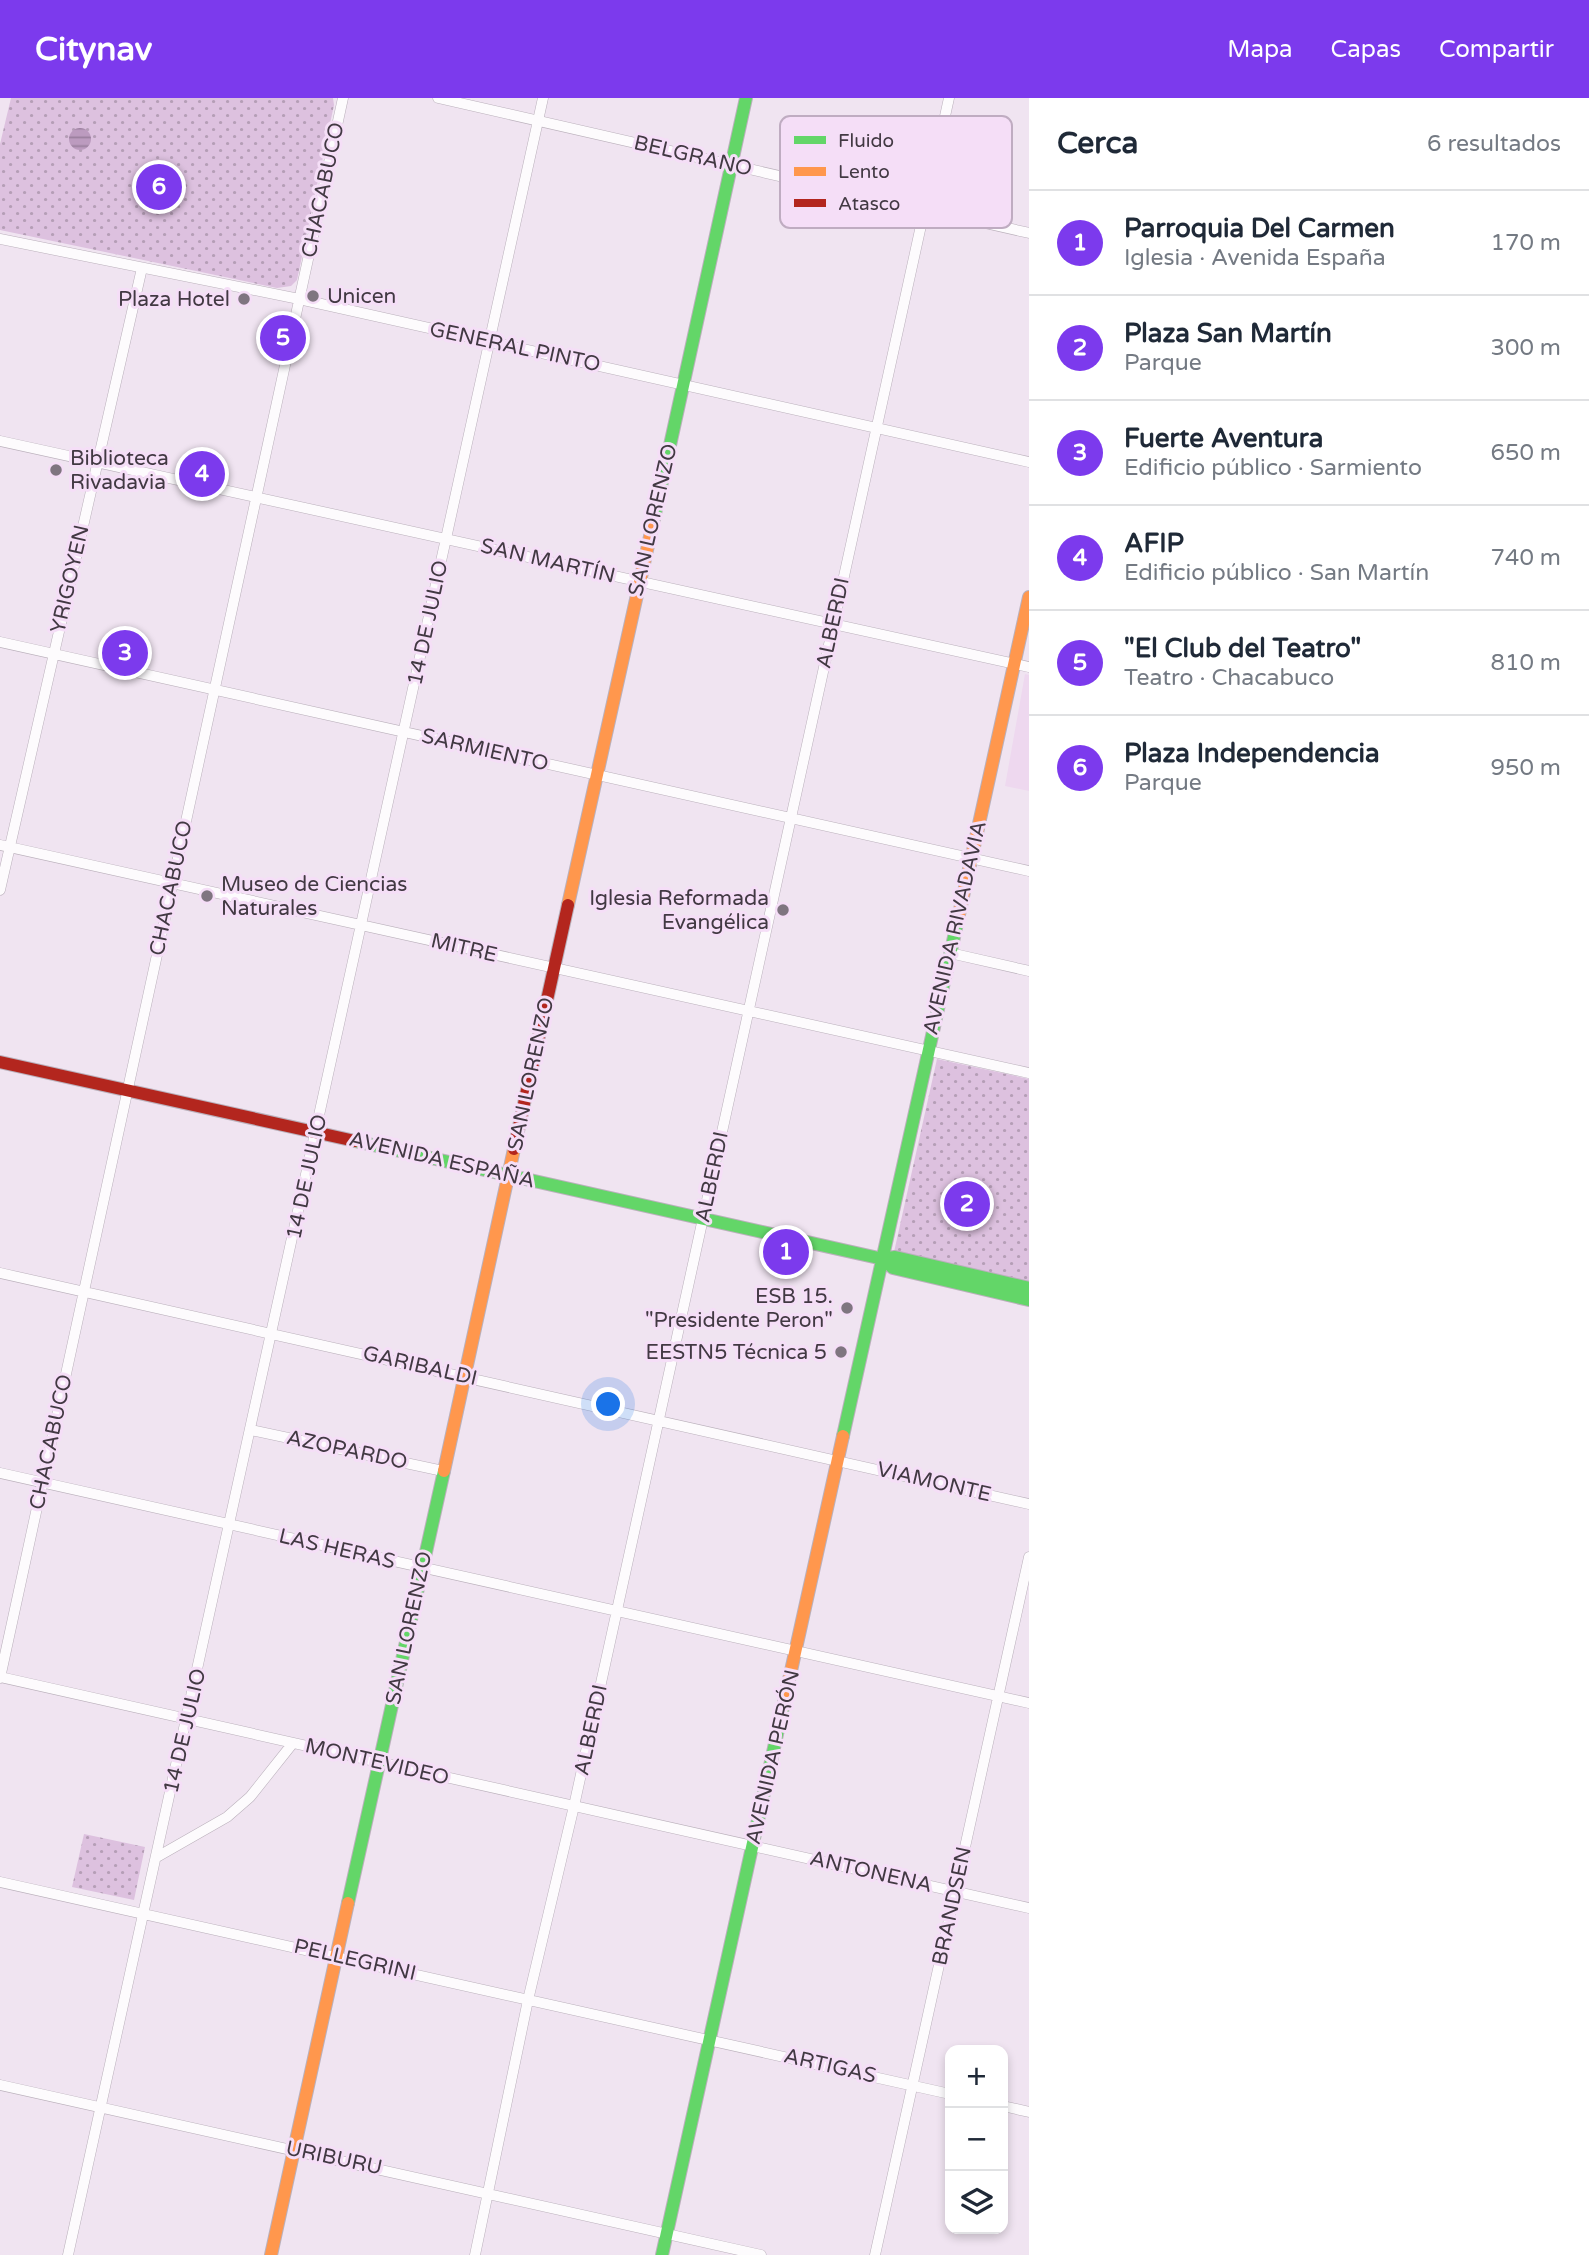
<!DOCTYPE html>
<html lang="es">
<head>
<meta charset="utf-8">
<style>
  :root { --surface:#fff; --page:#f2f2f3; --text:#1f2937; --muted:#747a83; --line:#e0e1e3; --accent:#7c3aed }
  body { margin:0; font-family:"Varela Round",sans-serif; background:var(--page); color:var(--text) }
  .controls { position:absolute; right:21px; bottom:21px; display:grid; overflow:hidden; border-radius:14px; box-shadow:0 4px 10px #0003 }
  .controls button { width:63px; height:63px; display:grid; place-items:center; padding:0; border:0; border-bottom:2px solid var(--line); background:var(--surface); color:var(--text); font:35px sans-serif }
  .you { position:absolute; left:609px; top:1307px; width:24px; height:24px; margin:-18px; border:5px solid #fff; border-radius:50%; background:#1a73e8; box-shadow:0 0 0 10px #1a73e833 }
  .badge { display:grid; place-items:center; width:46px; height:46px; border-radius:50%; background:var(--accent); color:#fff; font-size:23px; font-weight:700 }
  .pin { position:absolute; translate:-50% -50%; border:4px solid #fff; box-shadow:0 2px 7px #0006 }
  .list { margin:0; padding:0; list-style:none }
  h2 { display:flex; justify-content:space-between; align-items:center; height:91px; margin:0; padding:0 28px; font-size:30px }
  h2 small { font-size:23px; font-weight:400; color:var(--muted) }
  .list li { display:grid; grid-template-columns:46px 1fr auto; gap:21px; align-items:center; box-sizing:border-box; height:105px; padding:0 28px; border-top:2px solid var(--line) }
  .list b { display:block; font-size:26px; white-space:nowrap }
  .list p { margin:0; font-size:23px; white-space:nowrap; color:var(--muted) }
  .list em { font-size:23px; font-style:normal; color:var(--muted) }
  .icon { flex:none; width:38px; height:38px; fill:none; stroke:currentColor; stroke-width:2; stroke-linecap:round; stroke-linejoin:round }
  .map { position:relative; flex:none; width:1029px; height:2157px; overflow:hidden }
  header { display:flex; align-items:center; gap:42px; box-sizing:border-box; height:98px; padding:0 35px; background:var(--accent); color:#fff }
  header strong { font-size:33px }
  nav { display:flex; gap:38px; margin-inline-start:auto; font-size:24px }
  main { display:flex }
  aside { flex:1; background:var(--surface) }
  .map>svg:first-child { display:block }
  .built { fill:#eed8ef }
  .park { fill:url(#park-dots) }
  .water { fill:url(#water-rules) }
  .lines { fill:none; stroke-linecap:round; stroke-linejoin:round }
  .street-casing { stroke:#bab0bb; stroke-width:11 }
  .fast-casing { stroke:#bab0bb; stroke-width:14 }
  .slow-casing { stroke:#bab0bb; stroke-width:14 }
  .jam-casing { stroke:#bab0bb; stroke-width:14 }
  .street { stroke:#fdfbfd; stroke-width:10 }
  .fast { stroke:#63d668; stroke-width:12 }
  .slow { stroke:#ff974d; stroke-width:12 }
  .jam { stroke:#b3261e; stroke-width:12 }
  .poi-dot { fill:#7f7580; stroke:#f5def7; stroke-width:2.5 }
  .labels { text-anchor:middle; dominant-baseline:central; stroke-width:6; stroke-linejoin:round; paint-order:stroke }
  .street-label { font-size:21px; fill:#423943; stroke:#f5def7 }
  .poi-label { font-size:21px; fill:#423943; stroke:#f5def7; text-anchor:end }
  .key { fill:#f5def7; stroke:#bfacc1; stroke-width:2 }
  .key-label { font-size:19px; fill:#423943 }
</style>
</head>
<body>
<header>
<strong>Citynav</strong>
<nav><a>Mapa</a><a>Capas</a><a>Compartir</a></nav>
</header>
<main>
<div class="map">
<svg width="1029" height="2157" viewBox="0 0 1029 2157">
  <defs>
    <pattern id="park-dots" width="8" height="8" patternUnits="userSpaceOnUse" patternTransform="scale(1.75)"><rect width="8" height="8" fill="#ddc1df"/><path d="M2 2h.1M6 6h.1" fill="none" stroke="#b59eb6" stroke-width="1.8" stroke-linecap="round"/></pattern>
    <pattern id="water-rules" width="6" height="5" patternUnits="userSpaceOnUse" patternTransform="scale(1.75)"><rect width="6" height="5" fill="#bc9bbf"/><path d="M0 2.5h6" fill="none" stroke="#9a7f9d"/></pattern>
  </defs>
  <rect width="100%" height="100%" fill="#f0e4f1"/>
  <path class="built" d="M1025,576L1029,577V693L1005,688Z"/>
  <path class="park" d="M11,0H333L334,7L297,182L291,188L277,190L0,132V46Z
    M937,961L1029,981V1184L894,1154Z
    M84,1736L145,1749L134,1802L72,1789Z"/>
  <path class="water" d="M69 41a11 11 0 1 1 22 0a11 11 0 1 1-22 0Z"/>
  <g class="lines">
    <defs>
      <path id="street" d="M438,0L1029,135
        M0,141L299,201L1029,364
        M0,343L1029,569
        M0,544L1029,773
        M0,747L1029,975
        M0,792L142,170
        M950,855L1029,873
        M0,1175L1029,1406
        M251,1332L443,1373
        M0,1375L1029,1605
        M0,1579L1029,1810
        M0,1580L343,0
        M157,1759L227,1719L250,1699L293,1645
        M0,1784L950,1996
        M0,1987L761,2157
        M1003,2008L1029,2014
        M68,2157L543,0
        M475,2157L528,1902L574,1708L949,0
        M875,2157L1029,1459"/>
      <path id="fast" d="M653,425L746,0
        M355,1043L883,1161L895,1159L1029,1190
        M883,1161L893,1170L1029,1202
        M843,1338L958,821
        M348,1805L444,1373
        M662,2157L783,1609"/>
      <path id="slow" d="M568,807L653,425
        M958,821L1029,499
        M444,1373L514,1051
        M783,1609L843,1338
        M271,2157L348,1805"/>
      <path id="jam" d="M0,964L355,1043
        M514,1051L568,807"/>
    </defs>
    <use href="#street" class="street-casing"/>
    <use href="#fast" class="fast-casing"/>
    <use href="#slow" class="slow-casing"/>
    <use href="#jam" class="jam-casing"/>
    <use href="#street" class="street"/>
    <use href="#fast" class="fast"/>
    <use href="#slow" class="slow"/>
    <use href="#jam" class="jam"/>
  </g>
  <g class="poi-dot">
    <circle cx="313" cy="198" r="7"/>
    <circle cx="244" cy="201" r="7"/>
    <circle cx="56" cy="372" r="7"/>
    <circle cx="207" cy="798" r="7"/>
    <circle cx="783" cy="812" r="7"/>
    <circle cx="847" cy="1210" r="7"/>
    <circle cx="841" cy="1254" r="7"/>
  </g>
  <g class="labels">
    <g class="street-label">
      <text transform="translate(693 58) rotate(13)">BELGRANO</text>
      <text transform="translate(323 92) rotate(-78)">CHACABUCO</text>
      <text transform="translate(515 249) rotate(12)">GENERAL PINTO</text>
      <text transform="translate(653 422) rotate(-77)">SAN LORENZO</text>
      <text transform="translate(548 463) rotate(13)">SAN MARTÍN</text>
      <text transform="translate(70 481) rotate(-77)">YRIGOYEN</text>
      <text transform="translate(428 525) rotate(-78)">14 DE JULIO</text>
      <text transform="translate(833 525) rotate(-78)">ALBERDI</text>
      <text transform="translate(485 652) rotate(13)">SARMIENTO</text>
      <text transform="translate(171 790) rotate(-78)">CHACABUCO</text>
      <text transform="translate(955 830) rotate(-77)">AVENIDA RIVADAVIA</text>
      <text transform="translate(464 850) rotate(13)">MITRE</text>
      <text transform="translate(531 976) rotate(-78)">SAN LORENZO</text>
      <text transform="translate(442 1062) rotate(13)">AVENIDA ESPAÑA</text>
      <text transform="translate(307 1079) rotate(-78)">14 DE JULIO</text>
      <text transform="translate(712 1079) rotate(-78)">ALBERDI</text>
      <text transform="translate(420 1268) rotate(13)">GARIBALDI</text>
      <text transform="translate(51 1344) rotate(-78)">CHACABUCO</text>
      <text transform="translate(347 1352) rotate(12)">AZOPARDO</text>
      <text transform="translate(934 1384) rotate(13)">VIAMONTE</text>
      <text transform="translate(337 1451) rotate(13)">LAS HERAS</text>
      <text transform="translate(409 1530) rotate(-78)">SAN LORENZO</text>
      <text transform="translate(591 1632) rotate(-78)">ALBERDI</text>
      <text transform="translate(185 1633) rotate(-77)">14 DE JULIO</text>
      <text transform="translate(773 1659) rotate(-77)">AVENIDA PERÓN</text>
      <text transform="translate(377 1664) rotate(13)">MONTEVIDEO</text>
      <text transform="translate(871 1774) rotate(13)">ANTONENA</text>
      <text transform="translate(952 1808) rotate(-78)">BRANDSEN</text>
      <text transform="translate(355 1862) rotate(13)">PELLEGRINI</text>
      <text transform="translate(830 1968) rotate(13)">ARTIGAS</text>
      <text transform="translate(334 2060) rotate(12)">URIBURU</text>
    </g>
    <g class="poi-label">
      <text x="327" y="198" text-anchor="start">Unicen</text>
      <text x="230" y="201">Plaza Hotel</text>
      <text x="70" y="360" text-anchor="start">Biblioteca<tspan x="70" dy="24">Rivadavia</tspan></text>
      <text x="221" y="786" text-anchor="start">Museo de Ciencias<tspan x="221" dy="24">Naturales</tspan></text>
      <text x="769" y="800">Iglesia Reformada<tspan x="769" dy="24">Evangélica</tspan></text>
      <text x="833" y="1198">ESB 15.<tspan x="833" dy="24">"Presidente Peron"</tspan></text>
      <text x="827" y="1254">EESTN5 Técnica 5</text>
    </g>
  </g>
  <rect x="780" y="18" width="232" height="112" rx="10" class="key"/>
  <rect x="794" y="38" width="32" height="8" fill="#63d668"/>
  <rect x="794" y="69" width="32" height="9" fill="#ff974d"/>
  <rect x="794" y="101" width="32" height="8" fill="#b3261e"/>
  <g class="key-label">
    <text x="838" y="49">Fluido</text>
    <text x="838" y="80">Lento</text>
    <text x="838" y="112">Atasco</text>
  </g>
</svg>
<div class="controls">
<button>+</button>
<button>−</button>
<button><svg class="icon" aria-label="layers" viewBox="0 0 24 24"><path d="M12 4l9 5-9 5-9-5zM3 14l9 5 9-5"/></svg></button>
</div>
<div class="you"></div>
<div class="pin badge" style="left:786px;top:1154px">1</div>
<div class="pin badge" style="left:967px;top:1106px">2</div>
<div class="pin badge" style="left:125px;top:555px">3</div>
<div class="pin badge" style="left:202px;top:376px">4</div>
<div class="pin badge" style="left:283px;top:240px">5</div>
<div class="pin badge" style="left:159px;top:89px">6</div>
</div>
<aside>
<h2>Cerca<small>6 resultados</small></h2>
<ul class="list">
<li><span class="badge">1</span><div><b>Parroquia Del Carmen</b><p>Iglesia · Avenida España</p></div><em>170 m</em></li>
<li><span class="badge">2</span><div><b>Plaza San Martín</b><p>Parque</p></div><em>300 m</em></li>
<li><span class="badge">3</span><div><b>Fuerte Aventura</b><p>Edificio público · Sarmiento</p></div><em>650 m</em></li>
<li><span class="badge">4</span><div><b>AFIP</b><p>Edificio público · San Martín</p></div><em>740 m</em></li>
<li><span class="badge">5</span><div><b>&quot;El Club del Teatro&quot;</b><p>Teatro · Chacabuco</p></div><em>810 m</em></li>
<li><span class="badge">6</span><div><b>Plaza Independencia</b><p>Parque</p></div><em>950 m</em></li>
</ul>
</aside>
</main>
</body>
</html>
